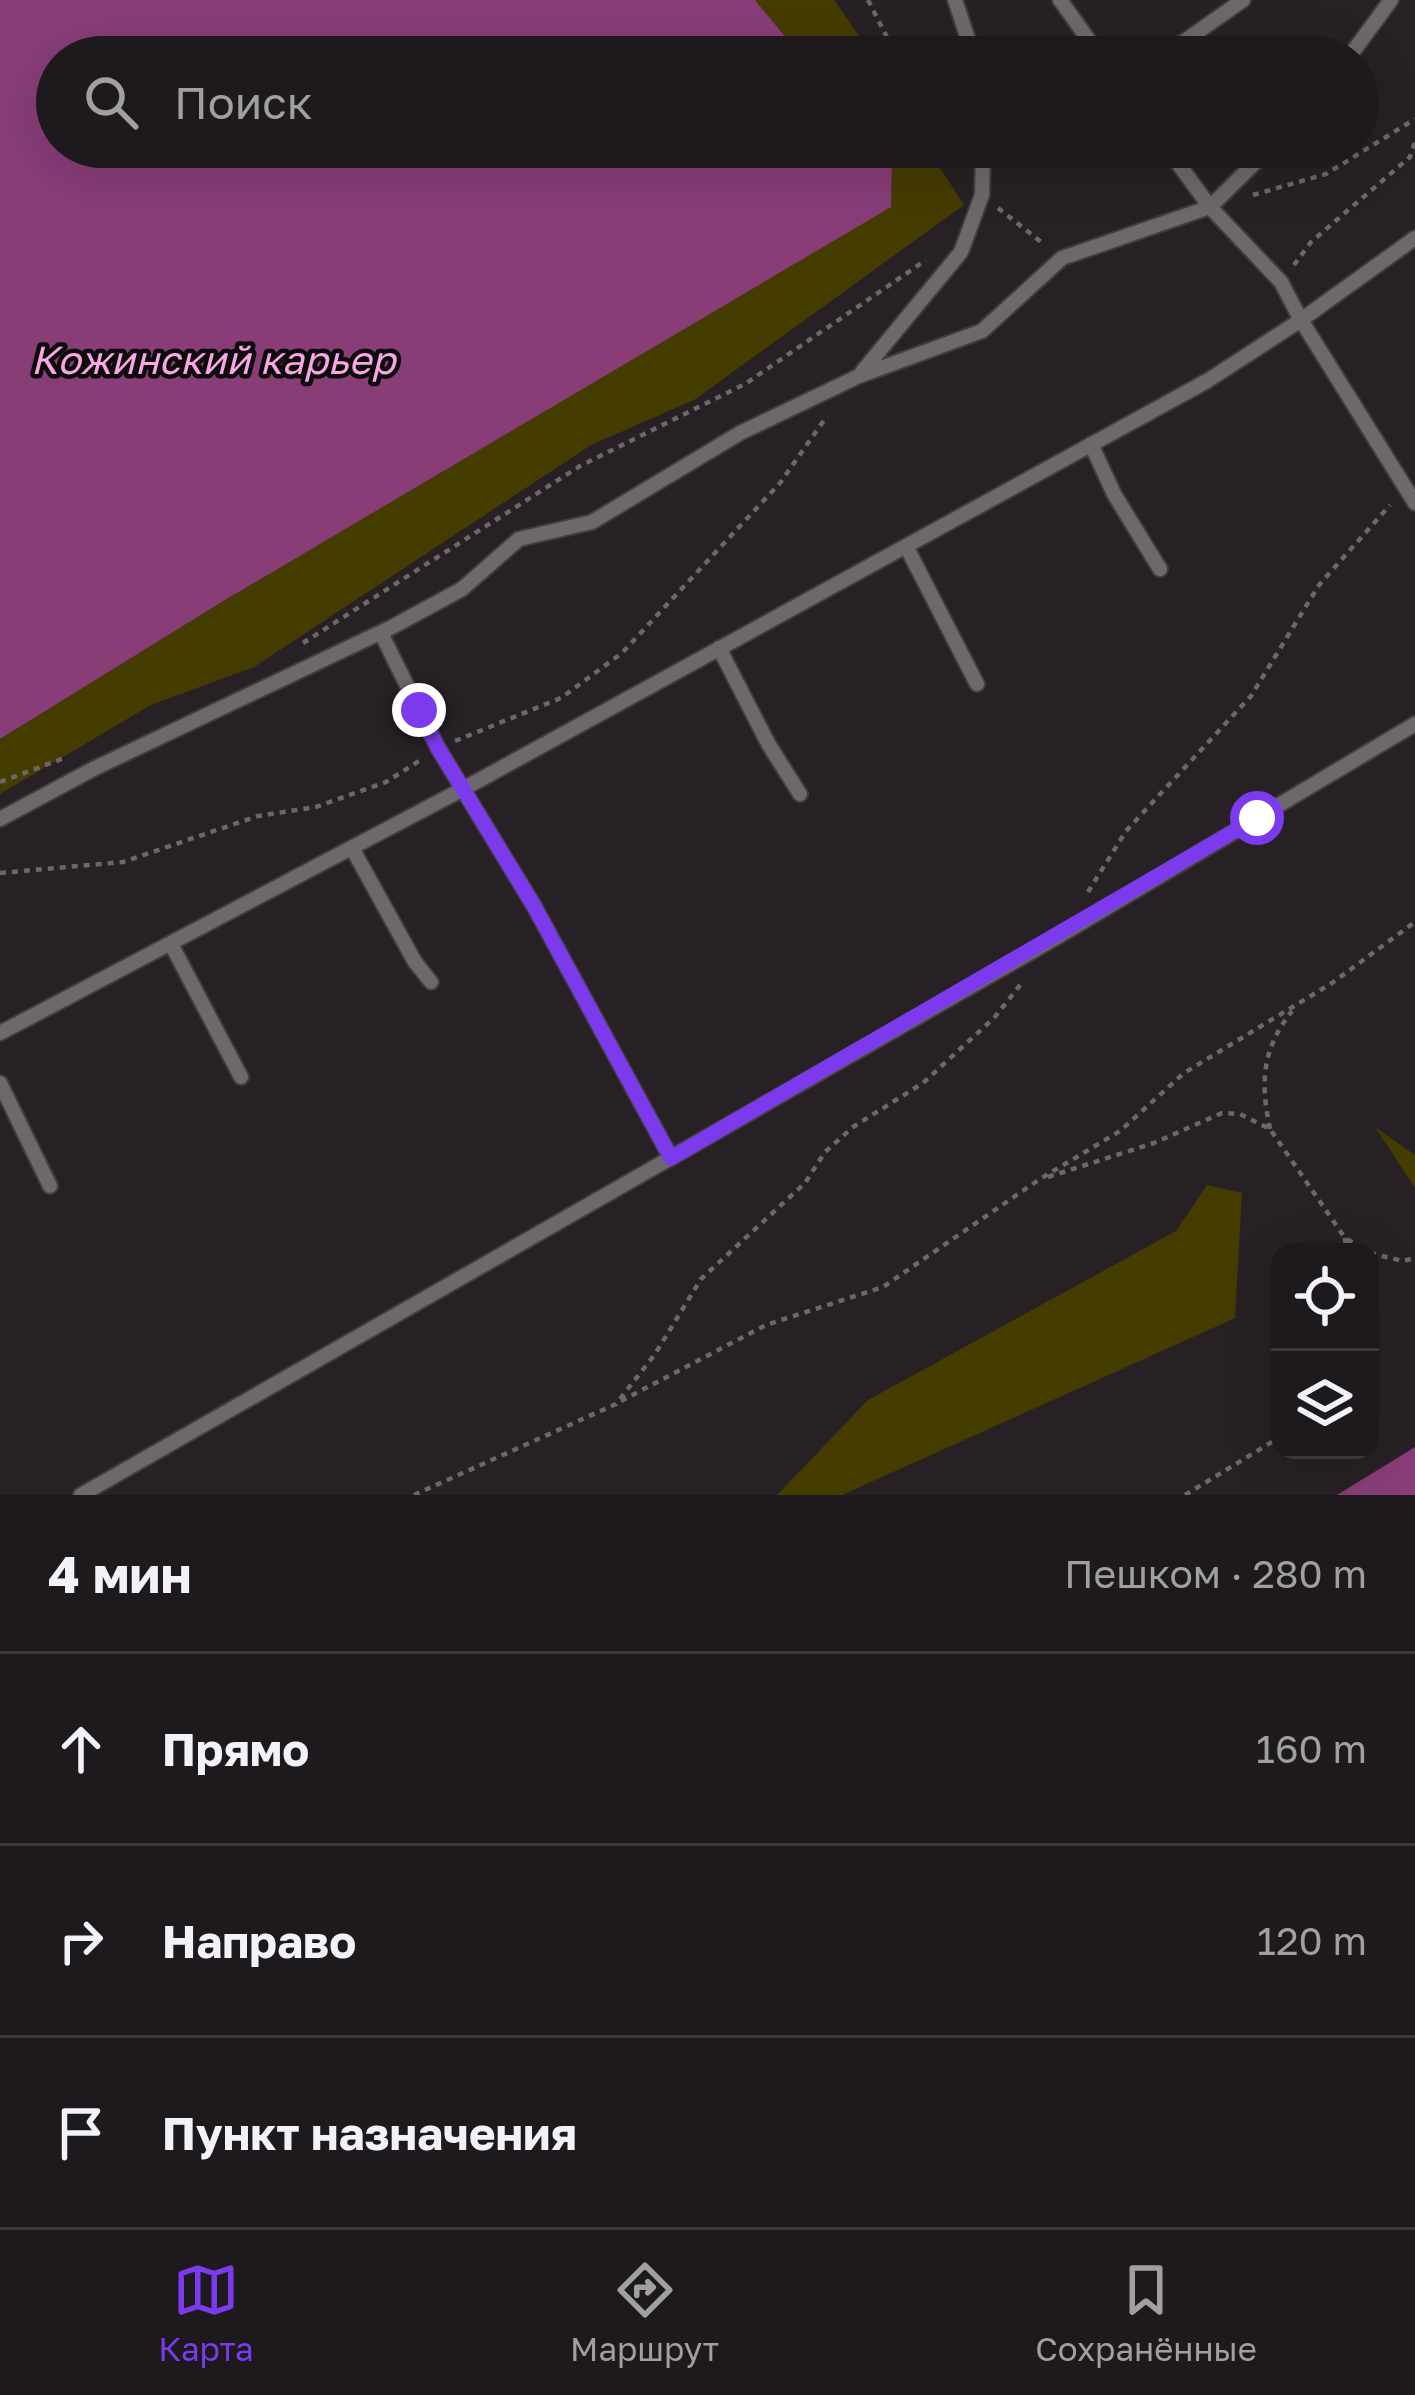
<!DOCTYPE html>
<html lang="ru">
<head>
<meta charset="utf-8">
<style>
  :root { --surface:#1d191c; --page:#2a2629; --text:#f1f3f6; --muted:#a0a0a3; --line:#3b383b; --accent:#7c3aed }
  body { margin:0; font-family:"Golos Text",sans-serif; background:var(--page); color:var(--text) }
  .controls { position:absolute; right:36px; bottom:36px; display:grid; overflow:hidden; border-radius:24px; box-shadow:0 12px 48px #0002 }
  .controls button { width:108px; height:108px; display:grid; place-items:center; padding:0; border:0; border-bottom:3px solid var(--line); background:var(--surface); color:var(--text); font:60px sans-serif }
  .stop { position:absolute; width:36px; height:36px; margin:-27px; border:9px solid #7c3aed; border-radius:50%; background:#fff }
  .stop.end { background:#7c3aed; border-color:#fff; box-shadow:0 3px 12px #0008 }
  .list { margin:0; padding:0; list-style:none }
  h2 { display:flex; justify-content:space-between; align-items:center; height:156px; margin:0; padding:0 48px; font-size:51px }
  h2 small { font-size:39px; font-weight:400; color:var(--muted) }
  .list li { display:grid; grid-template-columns:78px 1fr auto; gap:36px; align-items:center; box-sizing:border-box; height:192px; padding:0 48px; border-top:3px solid var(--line) }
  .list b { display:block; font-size:45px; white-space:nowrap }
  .list em { font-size:39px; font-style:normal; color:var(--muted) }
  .icon { flex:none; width:66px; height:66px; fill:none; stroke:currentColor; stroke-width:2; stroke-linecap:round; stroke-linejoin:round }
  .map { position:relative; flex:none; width:1415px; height:1495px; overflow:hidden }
  .search { position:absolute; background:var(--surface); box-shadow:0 12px 48px #0002; left:36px; right:36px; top:36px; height:132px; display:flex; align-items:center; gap:30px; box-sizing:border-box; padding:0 42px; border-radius:66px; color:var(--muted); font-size:45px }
  .sheet { height:732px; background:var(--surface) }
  nav { display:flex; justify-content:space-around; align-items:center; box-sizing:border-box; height:168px; border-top:3px solid var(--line); background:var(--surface); font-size:33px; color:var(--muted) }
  nav a { display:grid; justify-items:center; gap:6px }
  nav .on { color:var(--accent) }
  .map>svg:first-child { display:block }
  .green { fill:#453c00 }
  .water { fill:#883d77 }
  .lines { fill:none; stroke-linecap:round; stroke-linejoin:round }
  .service-casing { stroke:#423c40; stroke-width:18 }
  .path { stroke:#6d676b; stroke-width:4.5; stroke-dasharray:6 6; stroke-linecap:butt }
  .service { stroke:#6e676c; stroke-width:14 }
  .route { stroke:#7c3aed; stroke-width:15 }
  .labels { text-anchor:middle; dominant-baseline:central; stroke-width:9; stroke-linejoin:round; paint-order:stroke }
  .water-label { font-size:39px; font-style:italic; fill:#faa6e4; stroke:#0e0b0d }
</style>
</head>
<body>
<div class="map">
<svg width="1415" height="1495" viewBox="0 0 1415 1495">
  <rect width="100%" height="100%" fill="#272125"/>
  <path class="green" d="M755,0H834L874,57H802Z
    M874,147L927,148L964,205L694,400L591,445L254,667L151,705L0,794V739L225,600L891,206L892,169Z
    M1375,1127L1415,1155V1188Z
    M1207,1185L1242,1193L1235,1318L842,1495H777L868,1400L1176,1231Z"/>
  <path class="water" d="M0,0H755L802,57H57V147H874L892,169L891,207L225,600L0,739Z
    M1415,1447V1495H1337Z"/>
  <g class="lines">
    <defs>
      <path id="service" d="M955,0L974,57
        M1060,0L1101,57
        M1162,57L1243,0
        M1349,57L1391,0
        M1166,147L1210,207L1281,282L1301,320L1415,503
        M862,372L961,252L982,195L983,147
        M1091,444L1114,494L1160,569
        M906,546L977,684
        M381,633L438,748L534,906L671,1158
        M719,648L769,745L800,794
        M0,819L95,768L392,627L462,589L519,539L592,522L740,433L859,376L982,331L1062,258L1210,207L1271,147
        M352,848L415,962L431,982
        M171,944L241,1077
        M0,1033L463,789L1207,381L1301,320L1415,238
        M0,1083L50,1186
        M81,1495L1059,936L1415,724"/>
    </defs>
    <use href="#service" class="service-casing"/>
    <path class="path" d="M868,0L897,57
      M951,147L961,162
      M1253,195L1326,174L1415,119
      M998,208L1045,245
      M1294,265L1311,242L1410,157L1415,142
      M303,643L580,466L745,384L926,260
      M455,741L561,698L622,653L780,483L827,416
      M0,782L67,757
      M0,873L123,862L258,816L316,807L386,782L419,761
      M1088,892L1126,831L1251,696L1319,585L1390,505
      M1270,1129C1260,1082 1262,1049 1292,1011
      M1048,1177L1154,1143L1222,1113L1240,1114L1270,1129L1345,1238L1368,1252
      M1345,1238L1346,1252
      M1370,1253L1403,1261L1415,1258
      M621,1401L766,1325L883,1287L1040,1179L1120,1131L1184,1073L1332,983L1415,922
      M414,1495L616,1404L655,1354L701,1279L805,1183L825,1152L853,1127L923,1083L994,1018L1021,984
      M1185,1495L1280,1437"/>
    <use href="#service" class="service"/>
  </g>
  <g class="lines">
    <path class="route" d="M419,710L438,748L534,906L671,1158L1257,818"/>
  </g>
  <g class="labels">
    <g class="water-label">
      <text x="213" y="359">Кожинский карьер</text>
    </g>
  </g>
</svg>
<div class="controls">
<button><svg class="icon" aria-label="locate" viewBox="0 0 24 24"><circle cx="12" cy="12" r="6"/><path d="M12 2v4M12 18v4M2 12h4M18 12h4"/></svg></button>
<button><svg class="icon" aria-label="layers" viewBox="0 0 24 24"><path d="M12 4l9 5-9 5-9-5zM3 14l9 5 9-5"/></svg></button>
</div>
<div class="stop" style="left:1257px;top:818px"></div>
<div class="stop end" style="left:419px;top:710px"></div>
<div class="search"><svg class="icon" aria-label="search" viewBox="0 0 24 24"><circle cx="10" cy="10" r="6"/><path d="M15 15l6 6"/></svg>Поиск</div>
</div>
<section class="sheet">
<h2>4 мин<small>Пешком · 280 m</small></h2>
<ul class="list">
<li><svg class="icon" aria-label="ahead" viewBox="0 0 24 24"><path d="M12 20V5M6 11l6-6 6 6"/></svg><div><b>Прямо</b></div><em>160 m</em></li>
<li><svg class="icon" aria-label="right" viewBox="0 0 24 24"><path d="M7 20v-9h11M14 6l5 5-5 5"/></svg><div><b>Направо</b></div><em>120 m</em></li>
<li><svg class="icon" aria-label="arrive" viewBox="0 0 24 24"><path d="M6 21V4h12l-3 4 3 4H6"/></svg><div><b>Пункт назначения</b></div></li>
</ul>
</section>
<nav>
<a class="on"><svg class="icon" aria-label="map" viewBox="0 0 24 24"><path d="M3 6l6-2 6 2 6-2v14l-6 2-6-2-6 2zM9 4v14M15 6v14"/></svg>Карта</a>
<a><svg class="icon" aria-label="directions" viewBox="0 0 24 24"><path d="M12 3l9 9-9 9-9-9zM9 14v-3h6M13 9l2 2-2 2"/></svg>Маршрут</a>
<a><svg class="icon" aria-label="saved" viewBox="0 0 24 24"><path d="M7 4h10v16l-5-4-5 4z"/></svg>Сохранённые</a>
</nav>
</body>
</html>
